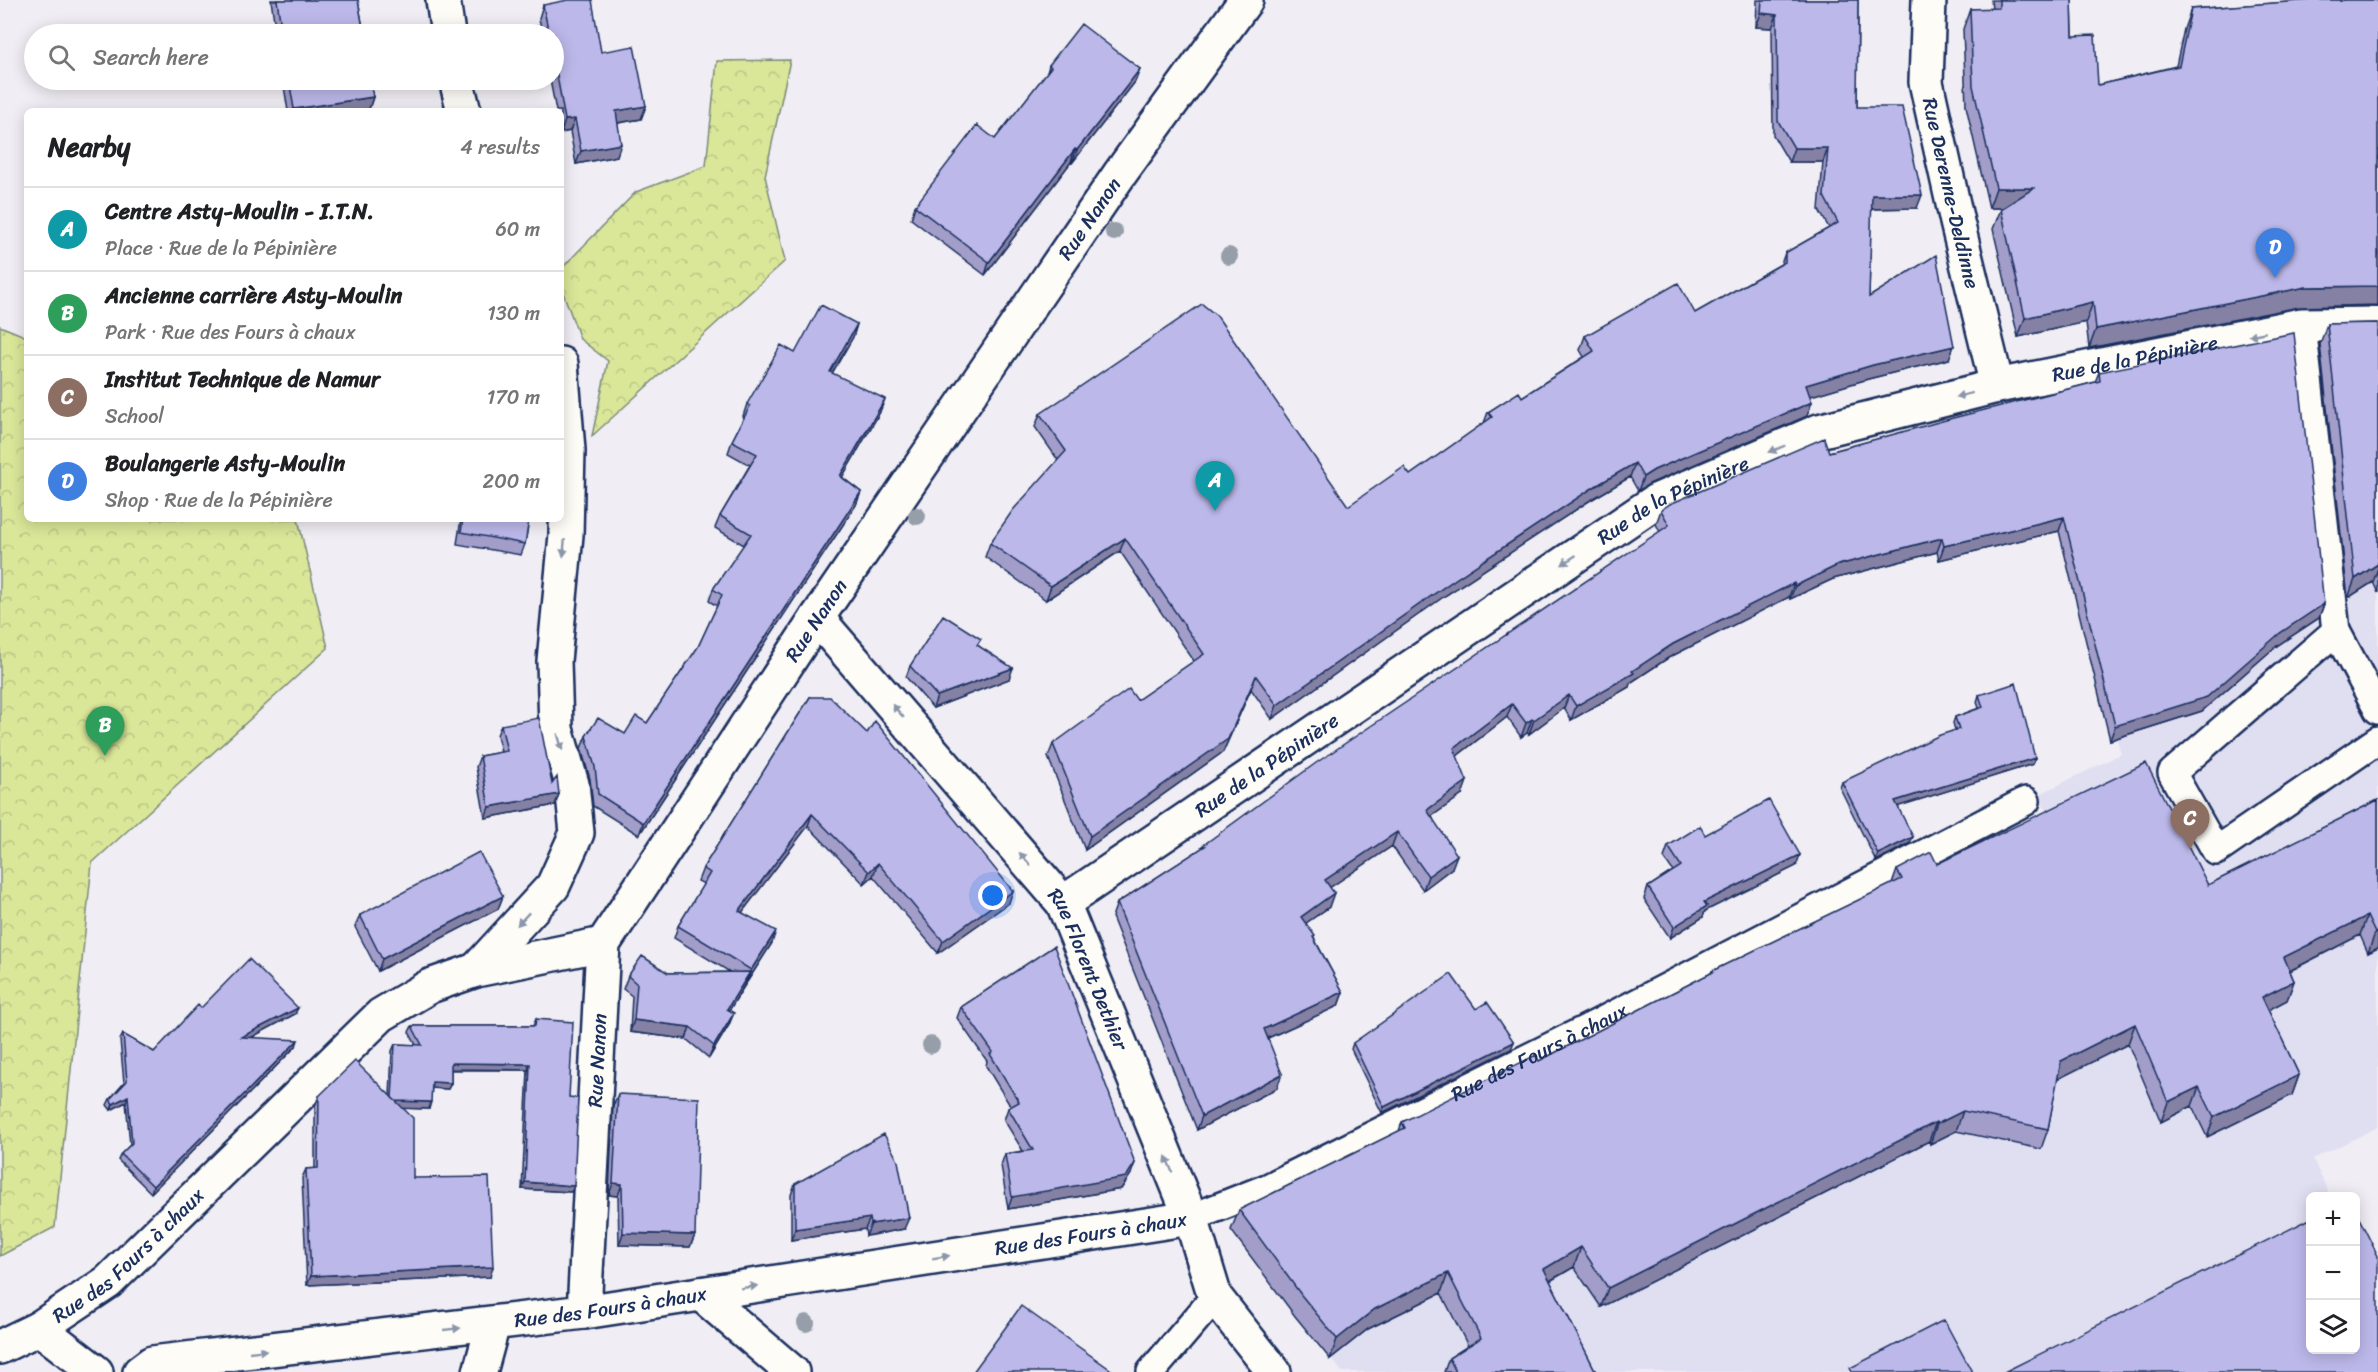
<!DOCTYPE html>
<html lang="en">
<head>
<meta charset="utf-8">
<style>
  :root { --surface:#fff; --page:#f6f6f6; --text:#202124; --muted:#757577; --line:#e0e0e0; --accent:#2563eb }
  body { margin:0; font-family:Sriracha,sans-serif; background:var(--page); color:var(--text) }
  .controls { position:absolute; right:18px; bottom:18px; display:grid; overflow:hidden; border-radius:9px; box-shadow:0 3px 15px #0003 }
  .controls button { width:54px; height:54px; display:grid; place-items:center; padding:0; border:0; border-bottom:2px solid var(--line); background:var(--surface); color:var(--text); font:30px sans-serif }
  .you { position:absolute; left:993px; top:896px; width:21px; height:21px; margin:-15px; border:4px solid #fff; border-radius:50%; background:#1a73e8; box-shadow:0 0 0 9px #1a73e833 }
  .badge { display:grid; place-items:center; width:39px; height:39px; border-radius:50%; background:var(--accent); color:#fff; font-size:20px; font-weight:700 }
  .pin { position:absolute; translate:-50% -50px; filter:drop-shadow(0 2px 3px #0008) }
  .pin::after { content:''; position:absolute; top:32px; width:21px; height:18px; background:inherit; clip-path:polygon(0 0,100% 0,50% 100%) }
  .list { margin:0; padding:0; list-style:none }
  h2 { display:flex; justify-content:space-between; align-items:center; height:78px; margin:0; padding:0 24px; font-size:26px }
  h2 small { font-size:20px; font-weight:400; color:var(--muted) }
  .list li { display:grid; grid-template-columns:39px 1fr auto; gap:18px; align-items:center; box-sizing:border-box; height:84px; padding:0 24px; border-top:2px solid var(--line) }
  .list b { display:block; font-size:22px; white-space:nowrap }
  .list p { margin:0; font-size:20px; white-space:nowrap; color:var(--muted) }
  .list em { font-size:20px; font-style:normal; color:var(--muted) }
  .icon { flex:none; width:33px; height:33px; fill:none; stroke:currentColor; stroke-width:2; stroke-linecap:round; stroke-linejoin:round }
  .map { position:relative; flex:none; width:2378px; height:1372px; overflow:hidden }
  .search { position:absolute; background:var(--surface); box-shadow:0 3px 15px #0003; left:24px; top:24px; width:540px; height:66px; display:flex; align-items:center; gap:15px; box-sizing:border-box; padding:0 21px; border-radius:33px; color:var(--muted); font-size:22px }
  .panel { position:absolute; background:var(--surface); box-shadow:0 3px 15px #0003; left:24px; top:108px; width:540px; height:414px; border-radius:9px }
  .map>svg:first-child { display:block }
  .built { fill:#e0def1 }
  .forest { fill:url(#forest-crowns); stroke:#7a8a7b; stroke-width:1.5 }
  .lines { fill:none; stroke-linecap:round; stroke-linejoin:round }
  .service-casing { stroke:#1b2f5e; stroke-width:32 }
  .minor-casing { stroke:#1b2f5e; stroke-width:38 }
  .service { stroke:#fdfcf7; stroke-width:27 }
  .minor { stroke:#fdfcf7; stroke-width:33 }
  .tree { fill:#959ea9 }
  .wall { fill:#a29ec9; stroke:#1b2f5e; stroke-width:1.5 }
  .shaded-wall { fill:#8481a4; stroke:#1b2f5e; stroke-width:1.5 }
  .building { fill:#bcb8ea; stroke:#1b2f5e; stroke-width:1.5 }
  .oneway { fill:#8c96aa }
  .labels { text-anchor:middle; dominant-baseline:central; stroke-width:5; stroke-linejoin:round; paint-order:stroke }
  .street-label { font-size:20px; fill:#1b2f5e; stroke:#fdfcf7 }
</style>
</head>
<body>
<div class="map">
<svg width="2378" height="1372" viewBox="0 0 2378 1372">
  <defs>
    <pattern id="forest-crowns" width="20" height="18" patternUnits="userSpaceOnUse" patternTransform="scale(1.5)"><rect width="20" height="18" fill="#dae698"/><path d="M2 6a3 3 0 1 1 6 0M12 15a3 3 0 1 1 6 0" fill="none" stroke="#bac685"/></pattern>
  </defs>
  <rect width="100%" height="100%" fill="#f0eef4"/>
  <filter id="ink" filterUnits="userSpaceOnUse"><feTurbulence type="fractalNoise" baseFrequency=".0167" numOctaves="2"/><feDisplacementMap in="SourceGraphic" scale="12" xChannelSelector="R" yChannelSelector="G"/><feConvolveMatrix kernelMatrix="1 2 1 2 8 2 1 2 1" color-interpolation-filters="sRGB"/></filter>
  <g filter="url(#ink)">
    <path class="built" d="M2327,358L2332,473L2370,474L2378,581V1127L2313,1159L2330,1196H2310V1350H2356L2378,1372H1342L1231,1230L2052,824L2038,795L2121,754L2105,701L2100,703L2053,504L2288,360Z"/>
    <path class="forest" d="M790,60L765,176L785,261L592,436L608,361L580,339L561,287V269L636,192L706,166L717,61Z
      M0,326L27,337V519H298L328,648L92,863L55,1227L0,1256Z"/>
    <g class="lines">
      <defs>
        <g id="service">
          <path d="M2302,325L2336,631L2378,710"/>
          <path d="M2336,631L2172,773L2216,851L2378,740"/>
          <path id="s1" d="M1191,1218L1267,1188L1596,1024L2026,801"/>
          <path d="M1151,1372L1215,1297"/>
        </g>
        <g id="minor">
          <path d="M443,0L448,34"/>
          <path id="s2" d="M1929,0L1926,82L1957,222L1997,386"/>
          <path d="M456,80L464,111"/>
          <path id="s3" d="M817,618L1063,903L1191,1218L1215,1297L1274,1372"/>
          <path id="s4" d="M1063,903L1656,501L1819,431L1997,386L2302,325L2378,324"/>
          <path d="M476,970L553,886L577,833L572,784L556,729L554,661L566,535L568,450L561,364"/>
          <path d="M701,1294L792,1372"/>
          <path id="s5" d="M584,1312L603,944L817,618L1119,175L1246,0"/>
          <path d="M39,1328L96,1372"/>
          <path id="s6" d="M0,1347L39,1328L108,1282L381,1015L430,986L476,970L603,944"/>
          <path id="s7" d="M140,1372L152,1363L584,1312L1191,1218"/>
          <path d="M480,1372L493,1324"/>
        </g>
      </defs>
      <use href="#service" class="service-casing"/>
      <use href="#minor" class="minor-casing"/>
      <use href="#service" class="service"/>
      <use href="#minor" class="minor"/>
    </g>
    <g class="tree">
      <circle cx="1114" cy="232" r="9"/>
      <circle cx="1229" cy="256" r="9"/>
      <circle cx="917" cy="516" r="9"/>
      <circle cx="931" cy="1045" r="9"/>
      <circle cx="806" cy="1323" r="9"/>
    </g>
    <path class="wall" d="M271,0H358L364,34H276Z
      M1757,0H1858L1857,107L1917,208L1871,209L1869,297L1949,359L1868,379L1809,396L1807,416L1649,484L1638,491L1630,477L1589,501L1446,595L1272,719L1251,689L1223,752L1085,850L1048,757L1053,744L1137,700L1194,661L1120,551L1046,600L985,557L990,543L1058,460L1035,427L1040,414L1348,506L1410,475L1484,423L1488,412L1522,397L1584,357L1580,350L1585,336L1695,313L1781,264L1785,253L1829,228L1819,210L1823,162H1789L1773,135L1772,28L1756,27Z
      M1991,0H2072L2073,36L2098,85L2176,66L2184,29L2191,9L2304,1L2303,0H2378V305L2299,307L2089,348L2086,322L2018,337L1993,229L2001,209L2002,208H1989L1966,106L1963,29L1970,9H1992Z
      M543,5L601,52L646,106L641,119L618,123L617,156L576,164L570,131L561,133V111H556L550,80H554V34H542L539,18Z
      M1049,65L1140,69L1135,82L1072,163L1071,162L985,275L911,219L915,206L995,139L1047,73Z
      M283,80H370L373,97L369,109L353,111H288Z
      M2378,323V593L2373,582L2348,598L2320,344L2327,324Z
      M857,324L853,337L832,373L880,412L842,477L861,492L856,505L639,835L593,806L590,779L581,748L586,736L625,734L647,723L698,647L717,606L709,601L713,589L744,545L715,528L720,516L750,465L728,453L732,441L744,417L743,416L747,404L795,353Z
      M2099,372L2324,604L2319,618L2275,647L2202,711L2110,740L2059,531L1939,560L1937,552L1833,579L1790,599L1789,597L1668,658L1630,683L1629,687L1571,720L1564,708L1529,734L1527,733L1521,737L1507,717L1457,756L1462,795L1432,816L1452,868L1423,890L1392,846L1330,887L1329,907L1306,923L1343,992L1338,1006L1268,1038L1277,1088L1197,1130L1112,917L1117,903L1201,849L1660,532L1656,524L1661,510L1829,452L2095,382Z
      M461,519H529L525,544L521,555L457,544Z
      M979,646L1009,679L933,708L906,677L910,666Z
      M1979,695L2033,764L1898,806L1910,843L1876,861L1840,788L1842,782L1955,730L1953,723L1955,717L1979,708L1977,702Z
      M810,697L1009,903L938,953L873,876L864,884L808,826L742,912L772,943L729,1010V1025L709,1058L686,1039L630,1032L632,996L623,989L628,976L668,973L730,972L674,938L678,926L704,884L698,881L703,868Z
      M501,725L552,784L559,794L555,805L485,818L476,767L480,756L501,752L497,735Z
      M2378,800V948L2368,953L2360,935L2290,971L2294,981L2287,1000L2268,1010L2299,1075L2292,1095L2207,1137L2192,1106L2161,1122L2128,1044L2057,1079L2048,1129L2041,1149L1956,1131L1930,1144L1929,1141L1601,1307L1574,1267L1550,1281L1596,1372H1444L1449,1358L1468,1346L1441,1293L1368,1329L1330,1359L1295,1316L1231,1230L1239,1210L1399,1131L1402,1122L1539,1061L1711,973L1712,971L1892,884L1897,870L1937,864L2208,885Z
      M1705,835L1796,866L1705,911L1703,917L1670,938L1644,899L1648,887L1673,871L1664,858L1668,846Z
      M503,896L498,909L378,971L355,927L360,915Z
      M961,1007L1131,1174L1121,1189L1008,1209L1001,1165L1005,1154L1023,1151L1004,1120L1008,1108L1011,1107L986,1066L987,1061L957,1018Z
      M201,1008L295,1014L250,1038L296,1046L151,1193L118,1160L121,1154L130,1145L126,1102L111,1110L107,1105L110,1099L124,1083L120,1040L123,1034L154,1052Z
      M1476,1009L1511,1049L1382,1113L1351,1049L1353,1043Z
      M536,1019L569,1097L571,1192L522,1189L528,1070H451V1083L448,1089L432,1088L429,1109L403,1108L413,1178L490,1277L307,1285L302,1178L306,1169H315V1106L319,1096H390L392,1051L395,1044L416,1045L409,1032L412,1026H533Z
      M618,1094L695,1235L690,1247L619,1245L618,1196L609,1195L613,1106Z
      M795,1184L904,1229L866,1236L865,1229L791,1240V1195Z"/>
    <path class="shaded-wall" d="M1761,13L1777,15L1772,28L1756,27Z
      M1140,69L1135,82L1072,163L1077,150Z
      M373,97L369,109L353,111H293L294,109Z
      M646,106L641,119L611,124L616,111Z
      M575,119L570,131L561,133L565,120Z
      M621,144L617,156L576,164L581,151Z
      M1794,148H1828L1823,162H1789Z
      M1075,149L1071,162L985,275L989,262Z
      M1996,188H2034L2026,208H1989Z
      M1872,195H1922L1917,208L1867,209Z
      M2378,286V305L2299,307L2089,348L2096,329L2306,287Z
      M2093,302L2086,322L2018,337L2025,318Z
      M857,324L853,337L826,384L830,372Z
      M1954,346L1949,359L1868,379L1801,399L1806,385L1873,365Z
      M885,399L880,412L836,488L840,476Z
      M1812,402L1807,416L1649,484L1638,491L1643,477L1654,470Z
      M1635,463L1630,477L1589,501L1446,595L1272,719L1277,705L1451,582L1594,487Z
      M861,492L856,505L639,835L643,823Z
      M2064,517L2059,531L1939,560L1944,546Z
      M1125,538L1120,551L1046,600L1051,586Z
      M1942,538L1937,552L1833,579L1790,599L1795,586L1838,565Z
      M2378,564V568L2373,582L2348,598L2355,579Z
      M1794,583L1789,597L1668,658L1630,683L1629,687L1571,720L1576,706L1673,644Z
      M2324,604L2319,618L2275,647L2202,711L2110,740L2115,726Z
      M1013,668L1009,679L933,708L937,696Z
      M1256,676L1251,689L1223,752L1085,850L1090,836Z
      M1569,695L1564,708L1529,734L1534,720Z
      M1512,704L1507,717L1449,762L1454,748Z
      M1532,719L1527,733L1521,737L1526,723Z
      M2035,758L2033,764L1893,808L1895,801Z
      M1467,781L1462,795L1422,823L1427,810Z
      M559,794L555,805L485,818L489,807Z
      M812,814L808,826L734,923L739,911Z
      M1397,832L1392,846L1320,894L1325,880Z
      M1913,837L1910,843L1876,861L1878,854Z
      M1457,855L1452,868L1423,890L1428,876Z
      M1800,855L1796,866L1705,911L1703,917L1670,938L1674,927L1704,902Z
      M878,863L873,876L864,884L869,872Z
      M1013,891L1009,903L938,953L943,941Z
      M1334,893L1329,907L1296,930L1301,917Z
      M503,896L498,909L378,971L382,959Z
      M2367,916L2360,935L2277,977L2284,957Z
      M776,931L772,943L747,982L751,970Z
      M2378,932V948L2368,953L2375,933Z
      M750,972L745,984L723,1021L727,1009Z
      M2294,981L2287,1000L2255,1017L2262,997Z
      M1343,992L1338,1006L1259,1042L1264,1029Z
      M298,1008L295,1014L239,1044L241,1037Z
      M734,1013L729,1025L709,1058L714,1046Z
      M634,1020L690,1027L686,1039L630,1032Z
      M2135,1024L2128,1044L2054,1081L2061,1061Z
      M298,1040L296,1046L151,1193L153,1186Z
      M1514,1042L1511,1049L1382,1113L1384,1107Z
      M451,1063L530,1064L528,1070L449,1069Z
      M1282,1074L1277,1088L1197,1130L1202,1116Z
      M2299,1075L2292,1095L2207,1137L2214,1117Z
      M432,1082L451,1083L448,1089L429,1088Z
      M2199,1087L2192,1106L2161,1122L2168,1102Z
      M128,1096L126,1102L111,1110L113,1104Z
      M392,1101L431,1102L429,1109L390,1108Z
      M1963,1111L1956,1131L1930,1144L1937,1124Z
      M1936,1122L1929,1141L1601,1307L1608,1288Z
      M1135,1163L1131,1174L1121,1189L1008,1209L1012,1197Z
      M525,1182L574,1186L571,1192L522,1189Z
      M613,1183L622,1184L618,1196L609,1195Z
      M870,1218L865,1229L791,1240L795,1229Z
      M909,1218L904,1229L866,1236L871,1224Z
      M623,1233L695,1235L690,1247L619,1245Z
      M1581,1247L1574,1267L1537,1288L1544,1269Z
      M493,1267L490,1277L307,1285L311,1276Z
      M1448,1273L1441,1293L1368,1329L1330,1359L1337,1339L1375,1309Z"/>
    <path class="building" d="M277,0H358L364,34H282Z
      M568,0H592L601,52L634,46L646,106L616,111L621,144L581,151L575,119L565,120L554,59V34H549L543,5Z
      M1762,0H1858L1857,107H1902L1922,195H1872L1869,297L1936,255L1954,346L1873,365L1806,385L1812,402L1654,470L1643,477L1635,463L1594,487L1451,582L1277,705L1256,676L1228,739L1090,836L1053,744L1129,689L1137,700L1204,654L1125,538L1051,586L990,543L1013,510L1066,451L1040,414L1202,304L1217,316L1348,506L1404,467L1410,475L1492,417L1488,412L1519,392L1522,397L1594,351L1585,336L1678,283L1695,313L1785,262V253L1838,223L1824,196L1828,148H1794L1778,121L1777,15L1761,13Z
      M1999,0H2072L2073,36L2095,35L2098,85L2179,66L2191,9L2314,0H2378V286L2306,287L2096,329L2093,302L2025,318L2001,209L2034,188H1996L1973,86L1970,9L1999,8Z
      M1081,24L1140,69L1077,150L1075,149L989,262L915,206L977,125L995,139L1051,67L1049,65Z
      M289,80H370L373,97L294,109Z
      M821,305L857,324L830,372L885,399L840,476L861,492L643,823L598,794L595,767L586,736L598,718L625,734L636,716L647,723L698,647L722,595L713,589L751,534L720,516L757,454L732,441L750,406L747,404L781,345L795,353Z
      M2378,323V564L2355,579L2327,324Z
      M2294,333L2324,604L2280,633L2207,697L2115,726L2064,517L1944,546L1942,538L1838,565L1795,586L1794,583L1673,644L1632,671L1634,673L1576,706L1569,695L1534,720L1532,719L1526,723L1512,704L1454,748L1467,781L1427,810L1457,855L1428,876L1397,832L1325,880L1334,893L1301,917L1315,936L1313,937L1343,992L1264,1029L1282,1074L1202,1116L1117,903L1205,846H1202L1316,763L1669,525L1661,510L1670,504L1824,438L1829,452L1953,418L2100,381L2099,372Z
      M463,519H529L525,544L461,532Z
      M943,615L981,639L977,645L1013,668L937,696L910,666Z
      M2016,683L2035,758L1895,801L1913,837L1878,854L1842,782L1940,735L1959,729L1955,717L1983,707L1979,695Z
      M810,697H830L867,733L875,721L1013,891L943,941L878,863L869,872L812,814L739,911L776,931L751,970L678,926L710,873L703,868Z
      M539,718L552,784L557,777L559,794L489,807L480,756L507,751L501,725Z
      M2146,763L2208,885L2378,800V932L2375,933L2367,916L2284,957L2294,981L2262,997L2299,1075L2214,1117L2199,1087L2168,1102L2135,1024L2061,1061L2048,1129L1963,1111L1937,1124L1936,1122L1608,1288L1581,1247L1544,1269L1596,1372H1456L1449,1358L1481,1338L1448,1273L1375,1309L1337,1339L1302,1296L1239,1210L1405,1128L1402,1122L1536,1055L1539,1061L1713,972L1712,971L1902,879L1897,870L1931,852L1937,864Z
      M1769,800L1800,855L1704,902L1707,906L1674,927L1648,887L1681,866L1668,846L1700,826L1705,835Z
      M479,852L503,896L382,959L360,915Z
      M1054,946L1135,1163L1126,1177L1012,1197L1005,1154L1033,1150L1008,1108L1019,1102L990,1054L993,1052L961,1007Z
      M642,956L668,973L750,972L727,1009L734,1013L714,1046L690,1027L634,1020L637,984L628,976Z
      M249,959L298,1008L241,1037L298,1040L153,1186L121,1154L132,1143L128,1096L113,1104L110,1099L127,1081L123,1034L154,1052L198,1005L201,1008Z
      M1451,974L1476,1009L1487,1002L1514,1042L1384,1107L1353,1043Z
      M536,1019L573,1022L569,1097L578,1098L574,1186L525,1182L530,1064L451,1063V1083L432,1082L431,1102L396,1101L392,1098L395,1044L422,1045L412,1026H535Z
      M355,1061L413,1118V1178L489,1177L493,1267L311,1276L306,1169L318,1168L319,1096Z
      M618,1094L699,1098L695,1235L623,1233L622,1184L613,1183Z
      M884,1134L898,1161L909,1218L871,1224L870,1218L795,1229V1184Z
      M2355,1210L2378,1256V1372H2004L2310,1219V1350H2355Z
      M1021,1306L1114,1372H973Z
      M1944,1320L1972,1372H1852L1850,1368Z"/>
    <defs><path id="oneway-solid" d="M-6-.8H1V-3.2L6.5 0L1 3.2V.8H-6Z" transform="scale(1.5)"/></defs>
    <g class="oneway">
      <use href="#oneway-solid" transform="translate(2257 334) rotate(169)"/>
      <use href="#oneway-solid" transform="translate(1964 395) rotate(166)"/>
      <use href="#oneway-solid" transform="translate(1777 449) rotate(157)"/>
      <use href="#oneway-solid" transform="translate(564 548) rotate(95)"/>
      <use href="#oneway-solid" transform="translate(1569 560) rotate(146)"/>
      <use href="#oneway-solid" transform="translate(898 711) rotate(-131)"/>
      <use href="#oneway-solid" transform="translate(560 742) rotate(74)"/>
      <use href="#oneway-solid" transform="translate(1025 859) rotate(-131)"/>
      <use href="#oneway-solid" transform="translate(523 919) rotate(133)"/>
      <use href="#oneway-solid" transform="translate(1169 1164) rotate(-112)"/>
      <use href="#oneway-solid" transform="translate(941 1257) rotate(-9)"/>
      <use href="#oneway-solid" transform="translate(749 1287) rotate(-9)"/>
      <use href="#oneway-solid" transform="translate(452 1329) rotate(-6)"/>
      <use href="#oneway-solid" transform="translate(258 1351) rotate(-6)"/>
    </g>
  </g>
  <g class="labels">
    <g class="street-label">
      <text stroke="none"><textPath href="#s2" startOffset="196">Rue Derenne-Deldinne</textPath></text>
      <text stroke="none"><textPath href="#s5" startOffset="1242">Rue Nanon</textPath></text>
      <text stroke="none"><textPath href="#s4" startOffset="1218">Rue de la Pépinière</textPath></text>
      <text stroke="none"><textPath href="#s4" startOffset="732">Rue de la Pépinière</textPath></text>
      <text stroke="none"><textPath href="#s5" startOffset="756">Rue Nanon</textPath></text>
      <text stroke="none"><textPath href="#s4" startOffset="246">Rue de la Pépinière</textPath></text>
      <text stroke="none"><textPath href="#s3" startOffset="447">Rue Florent Dethier</textPath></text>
      <text stroke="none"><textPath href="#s1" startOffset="386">Rue des Fours à chaux</textPath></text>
      <text stroke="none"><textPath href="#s5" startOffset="252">Rue Nanon</textPath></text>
      <text stroke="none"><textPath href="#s7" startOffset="963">Rue des Fours à chaux</textPath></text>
      <text stroke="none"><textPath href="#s6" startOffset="159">Rue des Fours à chaux</textPath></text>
      <text stroke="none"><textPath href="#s7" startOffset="477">Rue des Fours à chaux</textPath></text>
    </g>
  </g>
</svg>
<div class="controls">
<button>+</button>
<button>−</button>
<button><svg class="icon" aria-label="layers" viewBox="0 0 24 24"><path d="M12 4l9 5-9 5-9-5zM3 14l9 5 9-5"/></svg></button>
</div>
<div class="you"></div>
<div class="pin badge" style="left:1215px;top:511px;background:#0f9aa8">A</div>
<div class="pin badge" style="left:105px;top:756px;background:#2e9e5b">B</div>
<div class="pin badge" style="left:2190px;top:849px;background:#8d6e63">C</div>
<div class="pin badge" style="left:2275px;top:278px;background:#3f7fe0">D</div>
<div class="search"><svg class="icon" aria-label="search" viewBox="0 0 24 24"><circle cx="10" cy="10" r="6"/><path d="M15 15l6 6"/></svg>Search here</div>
<section class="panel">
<h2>Nearby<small>4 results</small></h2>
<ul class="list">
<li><span class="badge" style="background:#0f9aa8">A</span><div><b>Centre Asty-Moulin - I.T.N.</b><p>Place · Rue de la Pépinière</p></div><em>60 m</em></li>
<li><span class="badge" style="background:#2e9e5b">B</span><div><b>Ancienne carrière Asty-Moulin</b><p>Park · Rue des Fours à chaux</p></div><em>130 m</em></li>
<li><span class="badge" style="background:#8d6e63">C</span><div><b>Institut Technique de Namur</b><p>School</p></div><em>170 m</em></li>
<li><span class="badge" style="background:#3f7fe0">D</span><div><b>Boulangerie Asty-Moulin</b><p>Shop · Rue de la Pépinière</p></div><em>200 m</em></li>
</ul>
</section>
</div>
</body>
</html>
